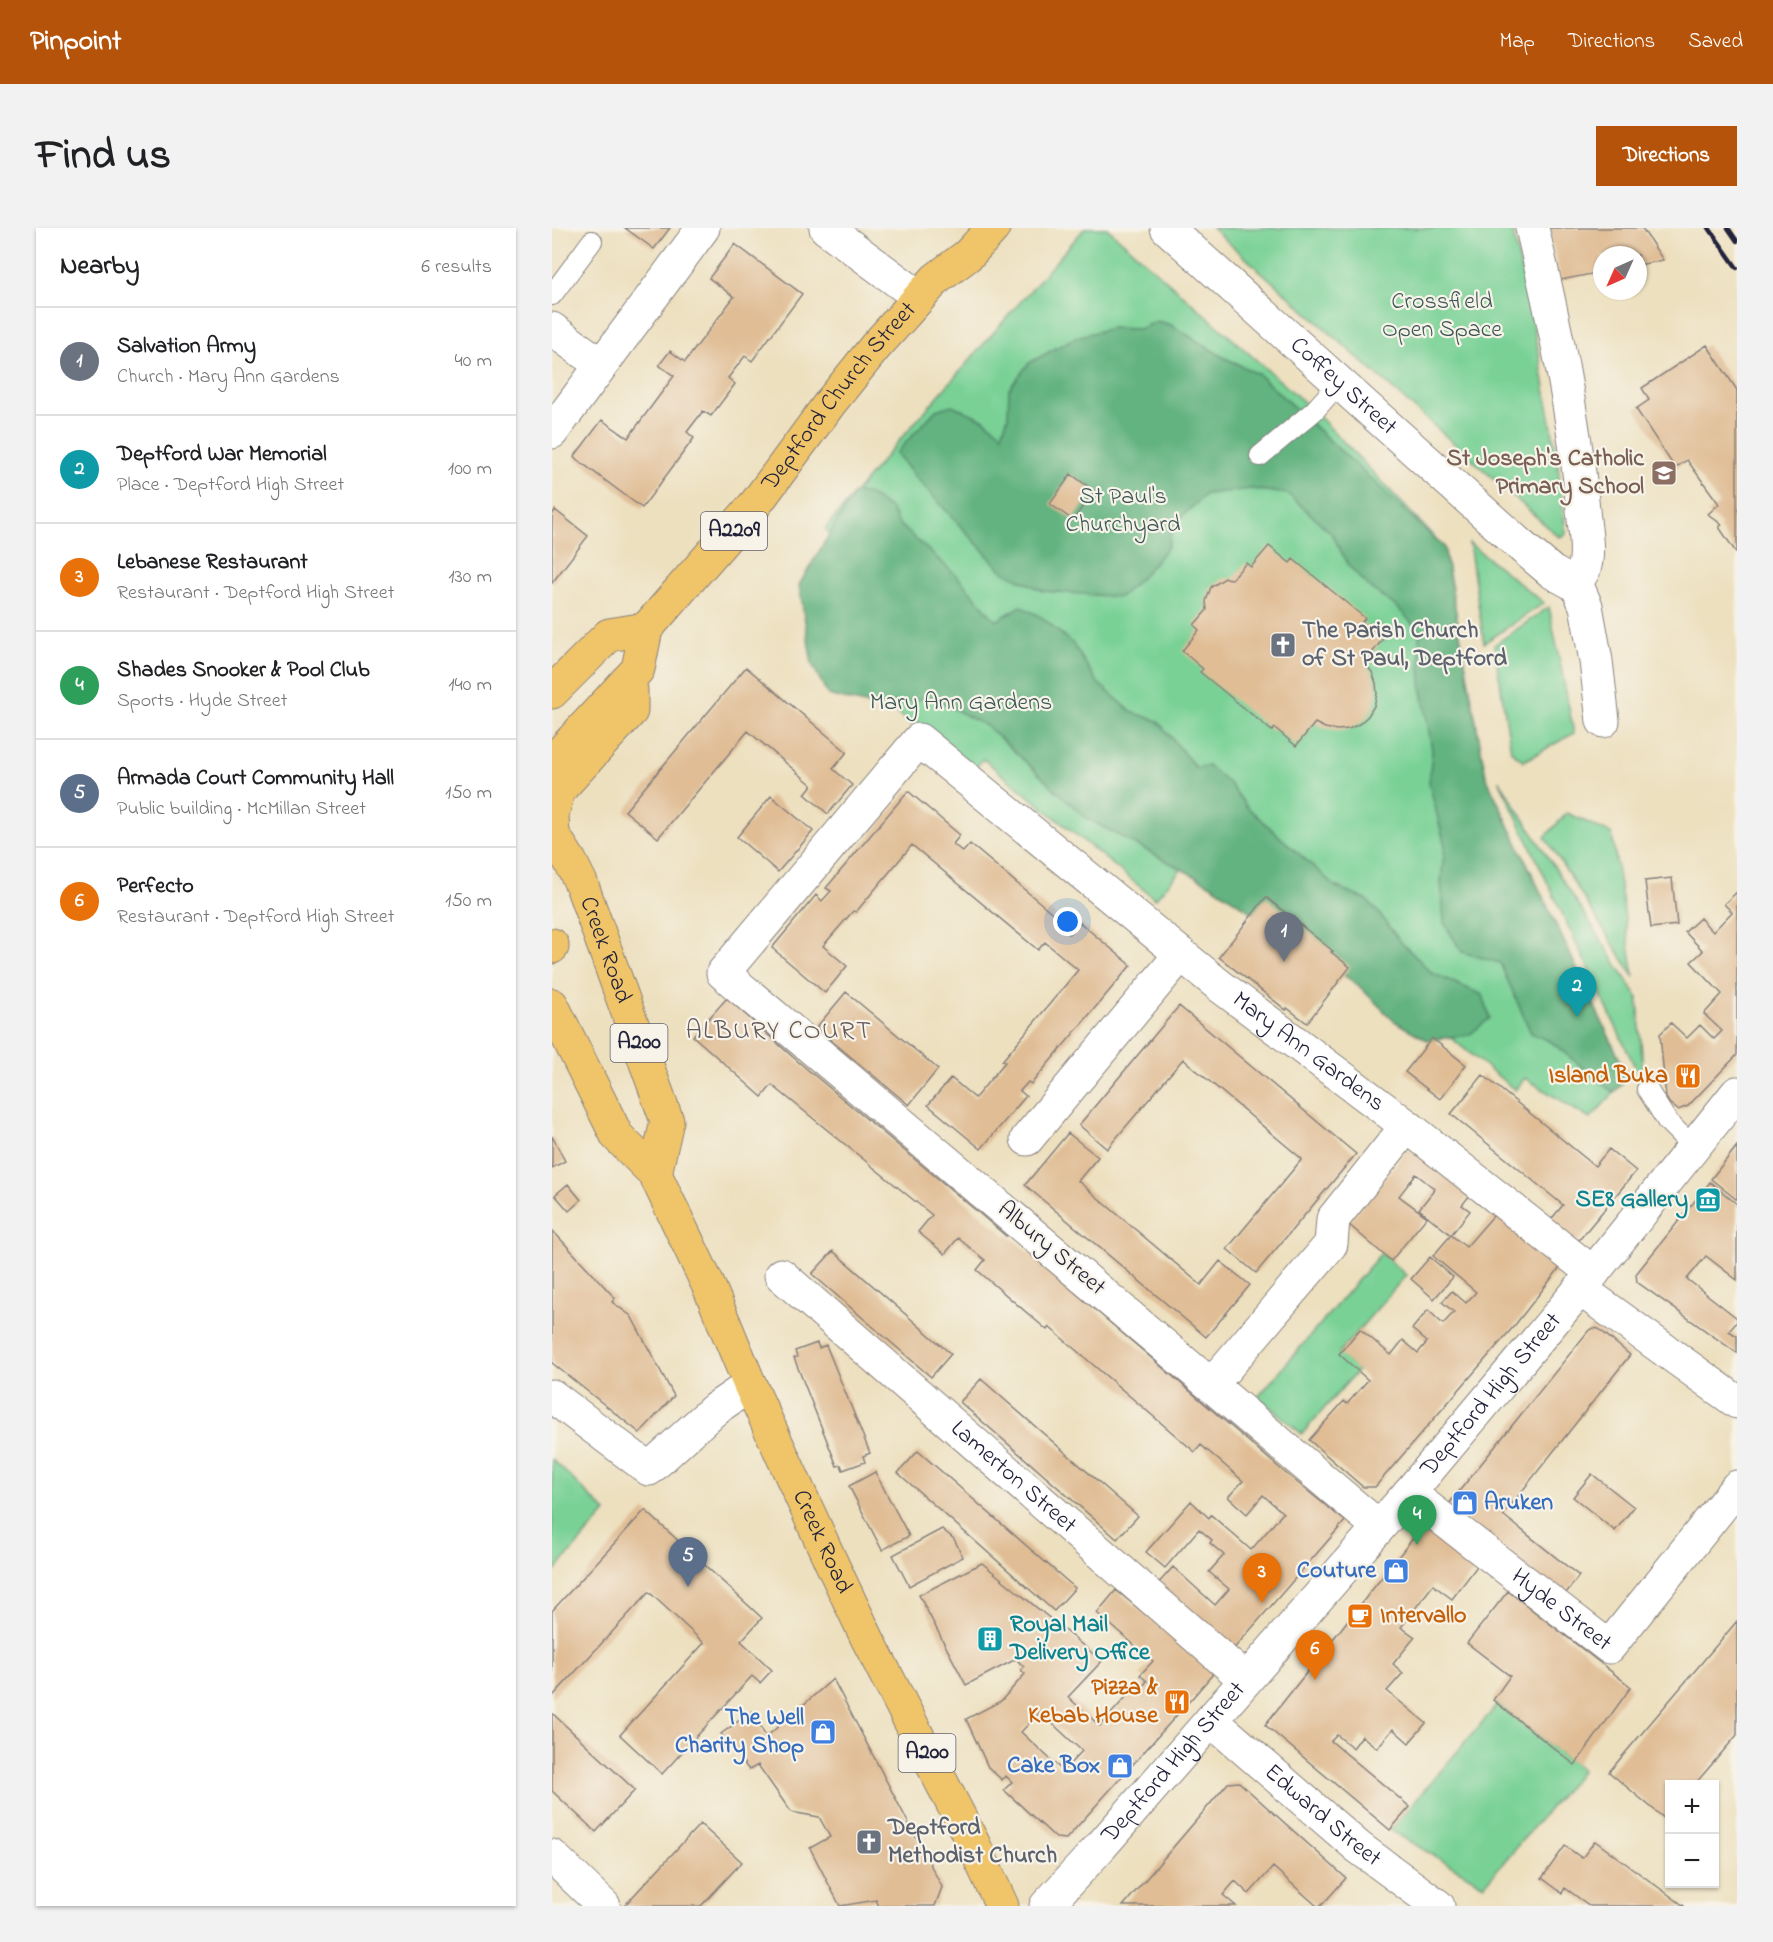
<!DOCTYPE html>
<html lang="en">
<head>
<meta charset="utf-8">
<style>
  :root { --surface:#fff; --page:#f2f2f2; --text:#202124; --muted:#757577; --line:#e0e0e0; --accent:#b45309 }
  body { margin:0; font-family:"Indie Flower",sans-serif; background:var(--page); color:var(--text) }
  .controls { position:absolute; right:18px; bottom:18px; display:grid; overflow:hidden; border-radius:0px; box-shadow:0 2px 4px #0004 }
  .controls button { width:54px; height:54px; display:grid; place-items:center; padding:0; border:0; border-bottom:2px solid var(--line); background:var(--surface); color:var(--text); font:30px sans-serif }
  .compass { position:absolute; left:1041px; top:18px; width:54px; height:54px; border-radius:50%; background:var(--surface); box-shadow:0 2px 4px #0004; rotate:225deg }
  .you { position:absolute; left:516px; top:694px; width:21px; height:21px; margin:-15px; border:4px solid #fff; border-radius:50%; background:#1a73e8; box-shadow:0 0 0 9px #1a73e833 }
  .badge { display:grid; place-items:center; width:39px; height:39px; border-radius:50%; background:var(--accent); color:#fff; font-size:20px; font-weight:700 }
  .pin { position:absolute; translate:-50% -50px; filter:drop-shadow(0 2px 3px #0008) }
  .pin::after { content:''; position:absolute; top:32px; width:21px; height:18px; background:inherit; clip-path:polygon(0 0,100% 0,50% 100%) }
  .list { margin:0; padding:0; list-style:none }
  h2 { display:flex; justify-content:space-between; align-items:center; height:78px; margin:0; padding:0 24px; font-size:26px }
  h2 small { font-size:20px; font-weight:400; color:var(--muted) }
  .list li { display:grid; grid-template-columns:39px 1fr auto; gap:18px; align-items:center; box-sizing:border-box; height:108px; padding:0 24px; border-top:2px solid var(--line) }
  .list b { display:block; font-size:22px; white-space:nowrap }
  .list p { margin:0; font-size:20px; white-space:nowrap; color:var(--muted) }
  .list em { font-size:20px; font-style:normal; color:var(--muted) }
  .map { position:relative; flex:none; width:1185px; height:1678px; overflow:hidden; border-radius:0px }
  header { display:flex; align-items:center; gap:36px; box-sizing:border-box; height:84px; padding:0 30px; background:var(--accent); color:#fff }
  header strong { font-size:28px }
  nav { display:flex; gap:33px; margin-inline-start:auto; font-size:21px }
  .intro { display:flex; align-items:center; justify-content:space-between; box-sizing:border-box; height:144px; padding:0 36px }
  h1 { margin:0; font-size:42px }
  .button { padding:15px 27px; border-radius:0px; background:var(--accent); color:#fff; font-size:21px; font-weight:700 }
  main { display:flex; gap:36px; padding:0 36px }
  aside { flex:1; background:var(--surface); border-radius:0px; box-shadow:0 2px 4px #0004 }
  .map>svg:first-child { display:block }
  .green { fill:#79d196; stroke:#4e7a68; stroke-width:1.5 }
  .forest { fill:#62b37f; stroke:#426a5d; stroke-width:1.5 }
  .building { fill:#e0bd95; fill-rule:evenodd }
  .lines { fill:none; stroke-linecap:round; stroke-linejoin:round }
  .service-casing { stroke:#88817d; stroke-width:22 }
  .minor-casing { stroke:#88817d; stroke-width:35 }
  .tertiary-casing { stroke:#88817d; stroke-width:35 }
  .primary-casing { stroke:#88817d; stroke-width:35 }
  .service { stroke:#fff; stroke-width:20 }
  .minor { stroke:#fff; stroke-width:33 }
  .tertiary { stroke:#fff; stroke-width:33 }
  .primary { stroke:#f0c469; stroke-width:33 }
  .rail { stroke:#22223b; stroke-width:4.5 }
  .labels { text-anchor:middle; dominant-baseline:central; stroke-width:4.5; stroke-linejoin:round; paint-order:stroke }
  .shield { fill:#f7f3e8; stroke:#62616f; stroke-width:1.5 }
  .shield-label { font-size:22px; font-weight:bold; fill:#22223b }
  .park-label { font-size:24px; fill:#3c5756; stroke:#f7f3e8 }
  .street-label { font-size:24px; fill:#22223b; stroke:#f7f3e8 }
  .education-label { font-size:24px; font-weight:bold; fill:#785e54; stroke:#f7f3e8; text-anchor:end }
  .worship-label { font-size:24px; font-weight:bold; fill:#5b616d; stroke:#f7f3e8; text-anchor:start }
  .food-label { font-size:24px; font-weight:bold; fill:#c56008; stroke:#f7f3e8; text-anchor:end }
  .culture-label { font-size:24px; font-weight:bold; fill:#0d838f; stroke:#f7f3e8; text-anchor:end }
  .shop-label { font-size:24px; font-weight:bold; fill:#366cbe; stroke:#f7f3e8; text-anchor:end }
  .neighbourhood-label { font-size:26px; letter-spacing:1.5px; fill:#64585a; stroke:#f7f3e8 }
</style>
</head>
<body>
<header>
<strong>Pinpoint</strong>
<nav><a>Map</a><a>Directions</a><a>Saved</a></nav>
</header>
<div class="intro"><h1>Find us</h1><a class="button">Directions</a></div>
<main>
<aside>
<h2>Nearby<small>6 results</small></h2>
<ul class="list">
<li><span class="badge" style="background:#6b7280">1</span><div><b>Salvation Army</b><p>Church · Mary Ann Gardens</p></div><em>40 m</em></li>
<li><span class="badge" style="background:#0f9aa8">2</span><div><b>Deptford War Memorial</b><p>Place · Deptford High Street</p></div><em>100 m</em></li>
<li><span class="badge" style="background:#e8710a">3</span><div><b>Lebanese Restaurant</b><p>Restaurant · Deptford High Street</p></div><em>130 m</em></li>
<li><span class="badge" style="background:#2e9e5b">4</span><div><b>Shades Snooker &amp; Pool Club</b><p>Sports · Hyde Street</p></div><em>140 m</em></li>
<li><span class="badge" style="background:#5c6f8a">5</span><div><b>Armada Court Community Hall</b><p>Public building · McMillan Street</p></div><em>150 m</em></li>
<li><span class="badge" style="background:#e8710a">6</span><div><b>Perfecto</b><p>Restaurant · Deptford High Street</p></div><em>150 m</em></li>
</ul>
</aside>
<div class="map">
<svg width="1185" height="1678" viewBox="0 0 1185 1678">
  <rect width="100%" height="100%" fill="#f7f3e8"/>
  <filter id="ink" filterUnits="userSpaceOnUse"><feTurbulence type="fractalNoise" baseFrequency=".0167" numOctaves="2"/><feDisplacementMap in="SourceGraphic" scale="12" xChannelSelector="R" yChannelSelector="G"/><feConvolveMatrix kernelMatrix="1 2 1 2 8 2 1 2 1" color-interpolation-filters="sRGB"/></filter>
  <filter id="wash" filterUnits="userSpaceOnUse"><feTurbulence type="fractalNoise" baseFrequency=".008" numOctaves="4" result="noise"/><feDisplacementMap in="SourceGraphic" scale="24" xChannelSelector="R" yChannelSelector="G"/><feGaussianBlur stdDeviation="1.35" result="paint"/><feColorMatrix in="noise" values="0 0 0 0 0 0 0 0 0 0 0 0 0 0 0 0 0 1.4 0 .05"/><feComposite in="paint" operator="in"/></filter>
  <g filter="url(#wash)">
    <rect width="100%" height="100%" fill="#ede0bf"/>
    <path class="green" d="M533,0H555L762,183L892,319L934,549L1076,849L1038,891L973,850L963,862L655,612L603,671L431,531L419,545L335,477L394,401L273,301L339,222Z
      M660,0H960L987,125L1005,230L1014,306L1007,309Z
      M917,315L992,375L932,415Z
      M997,379L1022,505L972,533L959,523L942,417Z
      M947,552L1086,770L1092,858Z
      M1015,585L1060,606L1082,749L993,609Z
      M829,1025L854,1047L787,1125L806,1142L750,1206L706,1169Z
      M0,1231L54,1284L0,1346Z
      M946,1476L1030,1542L932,1657L838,1602Z"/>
    <path class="forest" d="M605,93L619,97L671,129L706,146L892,319L934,549L1076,849L1062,865L999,814L979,805L948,735L910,724L892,695L889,652L893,618L877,555L880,522L869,456L867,403L846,380L818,360L797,338L779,305L736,266L699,261L654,266L621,297L616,319L589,350L568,369L491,363L450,343L363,249L344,225L384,182L400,177L433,192L450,206L456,188L457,161L477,135L524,109L560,100L587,101Z
      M302,265L316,266L339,281L346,295L405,348L444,393L469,378L491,390L521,416L546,455L580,484L606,493L643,539L656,538L678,556L695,579L783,658L815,672L827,685L847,712L880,745L931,767L938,790L917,807L875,812L842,793L806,757L661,658L534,590L436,499L380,469L325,479L276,467L260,436L247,357Z"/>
    <g id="blocks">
      <path class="building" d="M73,0H118L102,21Z
        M996,0H1090L1111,32L1086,37V27H1050V44L1009,52Z
        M183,16L250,66L200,133L193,128L176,150L183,156L159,188L151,183L135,204L142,210L90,280L22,229L50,192L76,210L122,148L107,137L118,123L133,134L182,69L157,50Z
        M1155,117L1185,162V326L1167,299L1170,297L1156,286L1167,276L1135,232L1123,240L1084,181L1097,172L1090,160Z
        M519,246L542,263L521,292L498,276Z
        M3,282L36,308L0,355V287Z
        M717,318L738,335L741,331L813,390L810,394L831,411L812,435L820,444L824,455L825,466L822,478L816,488L807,496L797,501L785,502L773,500L763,495L744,518L723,500L720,503L648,444L651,441L630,423L647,402L642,397L655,382L654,373L659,359L673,350L680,351L694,335L699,339Z
        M194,439L295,524L281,541L300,557L276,586L253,566L260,557L196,503L106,610L73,583Z
        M356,563L408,607L401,616L411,624L418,616L510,693L507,697L517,706L527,694L579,737L479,856L476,854L468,863L474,868L429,921L376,877L399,850L423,870L453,834L450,833L526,742L493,714L486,722L360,617L304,684L301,683L271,718L295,738L273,765L220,720L264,667L270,673L279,663L274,660Z
        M219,568L261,603L226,644L185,609Z
        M1120,650L1125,697L1099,700L1093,653Z
        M1185,664V827L1136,878L1126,882L1117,875L1114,870L1108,806L1119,795L1135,810L1148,797L1162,811L1170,803L1152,786L1170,766L1139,734L1151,723L1133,704L1148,690L1161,704L1180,684L1172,676Z
        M714,669L781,723L779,724L798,739L755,795L735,780L734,782L667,729Z
        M294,764L386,841L357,877L264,800Z
        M175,770L243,831L427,985L454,1008L455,1006L731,1243L793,1293L679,1424L604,1358L621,1339L663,1377L677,1361L657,1344L672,1327L658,1315L660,1312L647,1301L613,1340L594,1324L639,1273L657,1290L659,1287L699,1322L731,1285L711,1267L695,1286L676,1269L691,1253L649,1217L643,1224L497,1099L495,1102L425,1042L433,1032L406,1010L393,1026L366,1004L380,987L220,857L210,869L141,808Z
        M627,778L804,926L704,1045L675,1021L750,931L631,831L555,921L527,897Z
        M880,810L914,837L888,871L853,844Z
        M931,847L1043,938L1057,921L1084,943L1023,1017L996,995L1011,977L899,886Z
        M516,905L546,929L526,953L649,1057L668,1033L698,1057L654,1109L473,957Z
        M0,908L13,933L0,940Z
        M1185,918V972L1159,951Z
        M857,920L922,962L910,977L918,983L899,1007L867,981L883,961L864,946L847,968L875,989L839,1033L795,995Z
        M1158,954L1185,976V1052L1154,1028L1135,1051L1185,1090V1094L1177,1103L1185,1108V1125L1085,1054L1084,1046Z
        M16,956L29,972L17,983L3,967Z
        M947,981L1013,1033L963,1097L823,1259H811L757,1212L792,1173L795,1176L816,1152L787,1126L808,1101L839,1127L851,1112L866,1125L875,1114L860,1101L876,1082L891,1096L902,1084L890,1074L900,1063L914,1075L924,1064L881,1028L899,1007L914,1019Z
        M0,1002L63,1070L60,1074L79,1088L122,1168L88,1205L0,1135Z
        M281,1023L399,1126L379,1149L260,1046Z
        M878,1029L901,1049L882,1071L859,1051Z
        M1041,1100L1047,1101L1078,1127L951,1287L1027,1348L1011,1369L896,1277L1037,1102Z
        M265,1115L267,1120L274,1117L318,1225L311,1228L313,1234L291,1242L289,1237L285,1238L242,1130L245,1129L243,1123Z
        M429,1151L586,1288L565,1311L408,1174Z
        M366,1223L523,1360L502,1383L346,1245Z
        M323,1244L357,1308L330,1322L297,1258Z
        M1040,1246L1082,1279L1063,1303L1021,1269Z
        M93,1282L210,1390L189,1413L220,1442L208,1455L200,1448L110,1546L68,1507L152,1415L97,1364L0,1469V1383Z
        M873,1295L926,1337L900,1371L881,1357L849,1399L863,1409L841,1436L851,1445L835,1463L874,1495L857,1515L841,1501L825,1520L810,1508L801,1520L785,1507L779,1513L858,1579L838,1602L713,1497Z
        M390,1301L402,1311L411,1329L357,1358L341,1327Z
        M430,1335L550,1433L516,1469L548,1498L583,1459L587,1463L595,1453L588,1447L601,1433L545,1385L564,1362L660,1442V1447L642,1468L514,1611L504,1610L452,1562L460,1554L454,1548L450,1552L436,1539L414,1491L449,1473L473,1446L469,1442L472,1439L466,1433L472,1427L414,1457L367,1367ZM488,1484L530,1523L511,1543L469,1504Z
        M956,1363L1079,1459L1023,1537L941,1472L958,1448L915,1415Z
        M1185,1393V1507L1143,1556H1118V1586L1113,1591L1057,1544Z
        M281,1451L390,1659L383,1678H327L324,1672L288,1678L258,1620L278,1609L267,1589L239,1584L206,1537L197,1542L169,1506L200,1483L214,1509Z
        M0,1485L83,1562L44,1604L0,1563Z
        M687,1554L794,1650L769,1678H765L721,1639L697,1666L683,1653L671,1667L684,1678H571L676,1555Z
        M148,1596L190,1634L149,1678H72Z
        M1043,1613L1132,1678H1038L1013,1660L1010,1665L990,1650L1013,1618L1030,1630Z"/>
    </g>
  </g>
  <g filter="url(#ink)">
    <use href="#blocks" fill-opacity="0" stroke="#88817d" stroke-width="1.5"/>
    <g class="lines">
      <defs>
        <path id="service" d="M0,67L40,13
          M708,228L762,183L786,156
          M1095,861L1115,893L1141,919"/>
        <g id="minor">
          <path d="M274,0L367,69"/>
          <path id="s1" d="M615,0L968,317L1000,344L1022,356L1027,362L1034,378L1044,433L1051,493"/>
          <path d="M980,0C1002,93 1022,186 1031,281C1032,299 1038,324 1032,341C1030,346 1025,352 1022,356"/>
          <path d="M0,101L49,137"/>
          <path d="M0,204L151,0"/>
          <path d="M475,911L629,726"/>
          <path id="s2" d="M229,1047L693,1451"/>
          <path d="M1028,1061L1185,1174"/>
          <path d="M660,1156L779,1016L781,991L855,898"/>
          <path d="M0,1168L97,1241L163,1181L198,1157"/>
          <path id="s3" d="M857,1265L1057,1419L1185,1259"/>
          <path id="s4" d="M827,1299L171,745L367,512L668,758L855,898L1041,1045"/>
          <path d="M0,1628L52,1678"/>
        </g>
        <g id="tertiary">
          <path id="s5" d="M659,1492L806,1619L886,1678"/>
          <path id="s6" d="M494,1678L550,1617L857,1265L1028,1061L1185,865"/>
        </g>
        <g id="primary">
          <path d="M0,464L57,407L94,401"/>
          <path id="s7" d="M0,534L86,441L94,401L205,274L278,175L323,119L384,51L416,27L441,0"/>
          <path id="s8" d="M0,605L18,633L29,655L115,893L103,946"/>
          <path d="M1,608L0,586L6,563L79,483V462"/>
          <path d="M0,717V719"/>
          <path id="s9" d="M0,777L65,908L103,946L158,1061L198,1157L280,1336L316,1412L421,1615L450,1678"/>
        </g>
      </defs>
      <use href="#service" class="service-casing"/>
      <use href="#minor" class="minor-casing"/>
      <use href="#tertiary" class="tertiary-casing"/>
      <use href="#primary" class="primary-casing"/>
      <use href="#service" class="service"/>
      <use href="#minor" class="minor"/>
      <use href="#tertiary" class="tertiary"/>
      <use href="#primary" class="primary"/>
      <path class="rail" d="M1157,0L1185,40
        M1176,0L1185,13"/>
    </g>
  </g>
  <defs>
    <symbol id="school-square" viewBox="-11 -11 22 22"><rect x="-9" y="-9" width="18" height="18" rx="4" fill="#8d6e63" stroke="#f7f3e8"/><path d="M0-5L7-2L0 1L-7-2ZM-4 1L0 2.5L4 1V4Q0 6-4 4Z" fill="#fff"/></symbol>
    <symbol id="church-square" viewBox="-11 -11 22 22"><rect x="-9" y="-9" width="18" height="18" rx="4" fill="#6b7280" stroke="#f7f3e8"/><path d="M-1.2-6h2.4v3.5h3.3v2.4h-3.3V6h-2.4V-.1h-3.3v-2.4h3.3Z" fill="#fff"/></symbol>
    <symbol id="restaurant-square" viewBox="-11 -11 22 22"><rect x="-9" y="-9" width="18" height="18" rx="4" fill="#e8710a" stroke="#f7f3e8"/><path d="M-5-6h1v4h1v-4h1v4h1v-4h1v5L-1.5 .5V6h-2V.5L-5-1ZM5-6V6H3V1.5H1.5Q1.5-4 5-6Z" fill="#fff"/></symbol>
    <symbol id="museum-square" viewBox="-11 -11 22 22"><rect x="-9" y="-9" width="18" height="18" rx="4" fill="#0f9aa8" stroke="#f7f3e8"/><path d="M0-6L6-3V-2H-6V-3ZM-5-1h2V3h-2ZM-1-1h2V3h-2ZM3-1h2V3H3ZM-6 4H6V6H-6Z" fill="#fff"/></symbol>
    <symbol id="shop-square" viewBox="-11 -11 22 22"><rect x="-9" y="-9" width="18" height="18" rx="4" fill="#3f7fe0" stroke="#f7f3e8"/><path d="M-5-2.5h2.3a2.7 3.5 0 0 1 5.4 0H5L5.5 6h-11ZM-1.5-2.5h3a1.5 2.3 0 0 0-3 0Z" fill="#fff"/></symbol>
    <symbol id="cafe-square" viewBox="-11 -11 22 22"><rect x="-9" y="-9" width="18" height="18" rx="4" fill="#e8710a" stroke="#f7f3e8"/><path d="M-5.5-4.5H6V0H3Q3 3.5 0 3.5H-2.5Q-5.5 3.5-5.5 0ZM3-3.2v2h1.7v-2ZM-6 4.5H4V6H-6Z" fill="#fff"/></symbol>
    <symbol id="building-square" viewBox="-11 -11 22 22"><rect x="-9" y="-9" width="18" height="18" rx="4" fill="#0f9aa8" stroke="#f7f3e8"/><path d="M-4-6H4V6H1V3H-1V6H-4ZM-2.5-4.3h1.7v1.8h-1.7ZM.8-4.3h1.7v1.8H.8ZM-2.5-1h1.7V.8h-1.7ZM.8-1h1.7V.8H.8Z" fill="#fff"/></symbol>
  </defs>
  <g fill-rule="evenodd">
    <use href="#school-square" x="1097" y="230" width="30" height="30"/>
    <use href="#church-square" x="716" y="402" width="30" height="30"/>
    <use href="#restaurant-square" x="1121" y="833" width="30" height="30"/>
    <use href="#museum-square" x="1141" y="957" width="30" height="30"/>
    <use href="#shop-square" x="898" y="1260" width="30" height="30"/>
    <use href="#shop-square" x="829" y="1328" width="30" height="30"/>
    <use href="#cafe-square" x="793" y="1373" width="30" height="30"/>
    <use href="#building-square" x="423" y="1396" width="30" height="30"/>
    <use href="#restaurant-square" x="610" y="1459" width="30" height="30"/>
    <use href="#shop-square" x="256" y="1489" width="30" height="30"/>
    <use href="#shop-square" x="553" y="1523" width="30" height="30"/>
    <use href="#church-square" x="302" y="1599" width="30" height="30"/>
  </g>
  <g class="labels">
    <g class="shield">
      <rect x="149" y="284" width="66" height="38" rx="4.5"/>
      <rect x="58.5" y="796" width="57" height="38" rx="4.5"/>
      <rect x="346.5" y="1506" width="57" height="38" rx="4.5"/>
    </g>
    <g class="shield-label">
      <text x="182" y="303">A2209</text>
      <text x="87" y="815">A200</text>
      <text x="375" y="1525">A200</text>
    </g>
    <g class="park-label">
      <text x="890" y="74">Crossfield<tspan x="890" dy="28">Open Space</tspan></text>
      <text x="571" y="269">St Paul's<tspan x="571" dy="28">Churchyard</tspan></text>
      <text x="409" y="475">Mary Ann Gardens</text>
    </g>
    <g class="street-label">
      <text stroke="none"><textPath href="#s1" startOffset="237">Coffey Street</textPath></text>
      <text stroke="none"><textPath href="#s7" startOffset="470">Deptford Church Street</textPath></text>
      <text stroke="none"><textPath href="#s8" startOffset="129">Creek Road</textPath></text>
      <text stroke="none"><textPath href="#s4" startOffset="1662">Mary Ann Gardens</textPath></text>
      <text transform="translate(499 1021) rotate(40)">Albury Street</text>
      <text stroke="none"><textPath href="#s6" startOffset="678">Deptford High Street</textPath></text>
      <text stroke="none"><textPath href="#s2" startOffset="308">Lamerton Street</textPath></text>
      <text stroke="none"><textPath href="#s9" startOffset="604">Creek Road</textPath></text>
      <text stroke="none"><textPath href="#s3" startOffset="192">Hyde Street</textPath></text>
      <text stroke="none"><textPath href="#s6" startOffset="192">Deptford High Street</textPath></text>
      <text stroke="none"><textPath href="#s5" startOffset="147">Edward Street</textPath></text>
    </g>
    <g class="education-label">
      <text x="1092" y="231">St Joseph's Catholic<tspan x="1092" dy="28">Primary School</tspan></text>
    </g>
    <g class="worship-label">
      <text x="750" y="403">The Parish Church<tspan x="750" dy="28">of St Paul, Deptford</tspan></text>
      <text x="336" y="1600">Deptford<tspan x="336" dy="28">Methodist Church</tspan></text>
    </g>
    <g class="food-label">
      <text x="1116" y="848">Island Buka</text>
      <text x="828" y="1388" text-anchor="start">Intervallo</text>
      <text x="606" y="1460">Pizza &amp;<tspan x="606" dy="28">Kebab House</tspan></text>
    </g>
    <g class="culture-label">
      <text x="1136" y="972">SE8 Gallery</text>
      <text x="458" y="1397" text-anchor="start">Royal Mail<tspan x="458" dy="28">Delivery Office</tspan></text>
    </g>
    <g class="shop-label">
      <text x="932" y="1275" text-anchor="start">Aruken</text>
      <text x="824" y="1343">Couture</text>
      <text x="252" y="1490">The Well<tspan x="252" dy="28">Charity Shop</tspan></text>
      <text x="548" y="1538">Cake Box</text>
    </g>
    <g class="neighbourhood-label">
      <text x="227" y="804">ALBURY COURT</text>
    </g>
  </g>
</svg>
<div class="controls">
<button>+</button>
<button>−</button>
</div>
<svg class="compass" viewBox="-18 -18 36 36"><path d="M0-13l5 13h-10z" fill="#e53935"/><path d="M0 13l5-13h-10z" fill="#757577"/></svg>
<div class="you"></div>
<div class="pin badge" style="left:732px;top:734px;background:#6b7280">1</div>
<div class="pin badge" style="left:1025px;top:789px;background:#0f9aa8">2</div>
<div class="pin badge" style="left:710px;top:1375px;background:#e8710a">3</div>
<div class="pin badge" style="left:865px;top:1317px;background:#2e9e5b">4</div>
<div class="pin badge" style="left:136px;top:1359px;background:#5c6f8a">5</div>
<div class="pin badge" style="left:763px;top:1452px;background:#e8710a">6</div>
</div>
</main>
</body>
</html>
